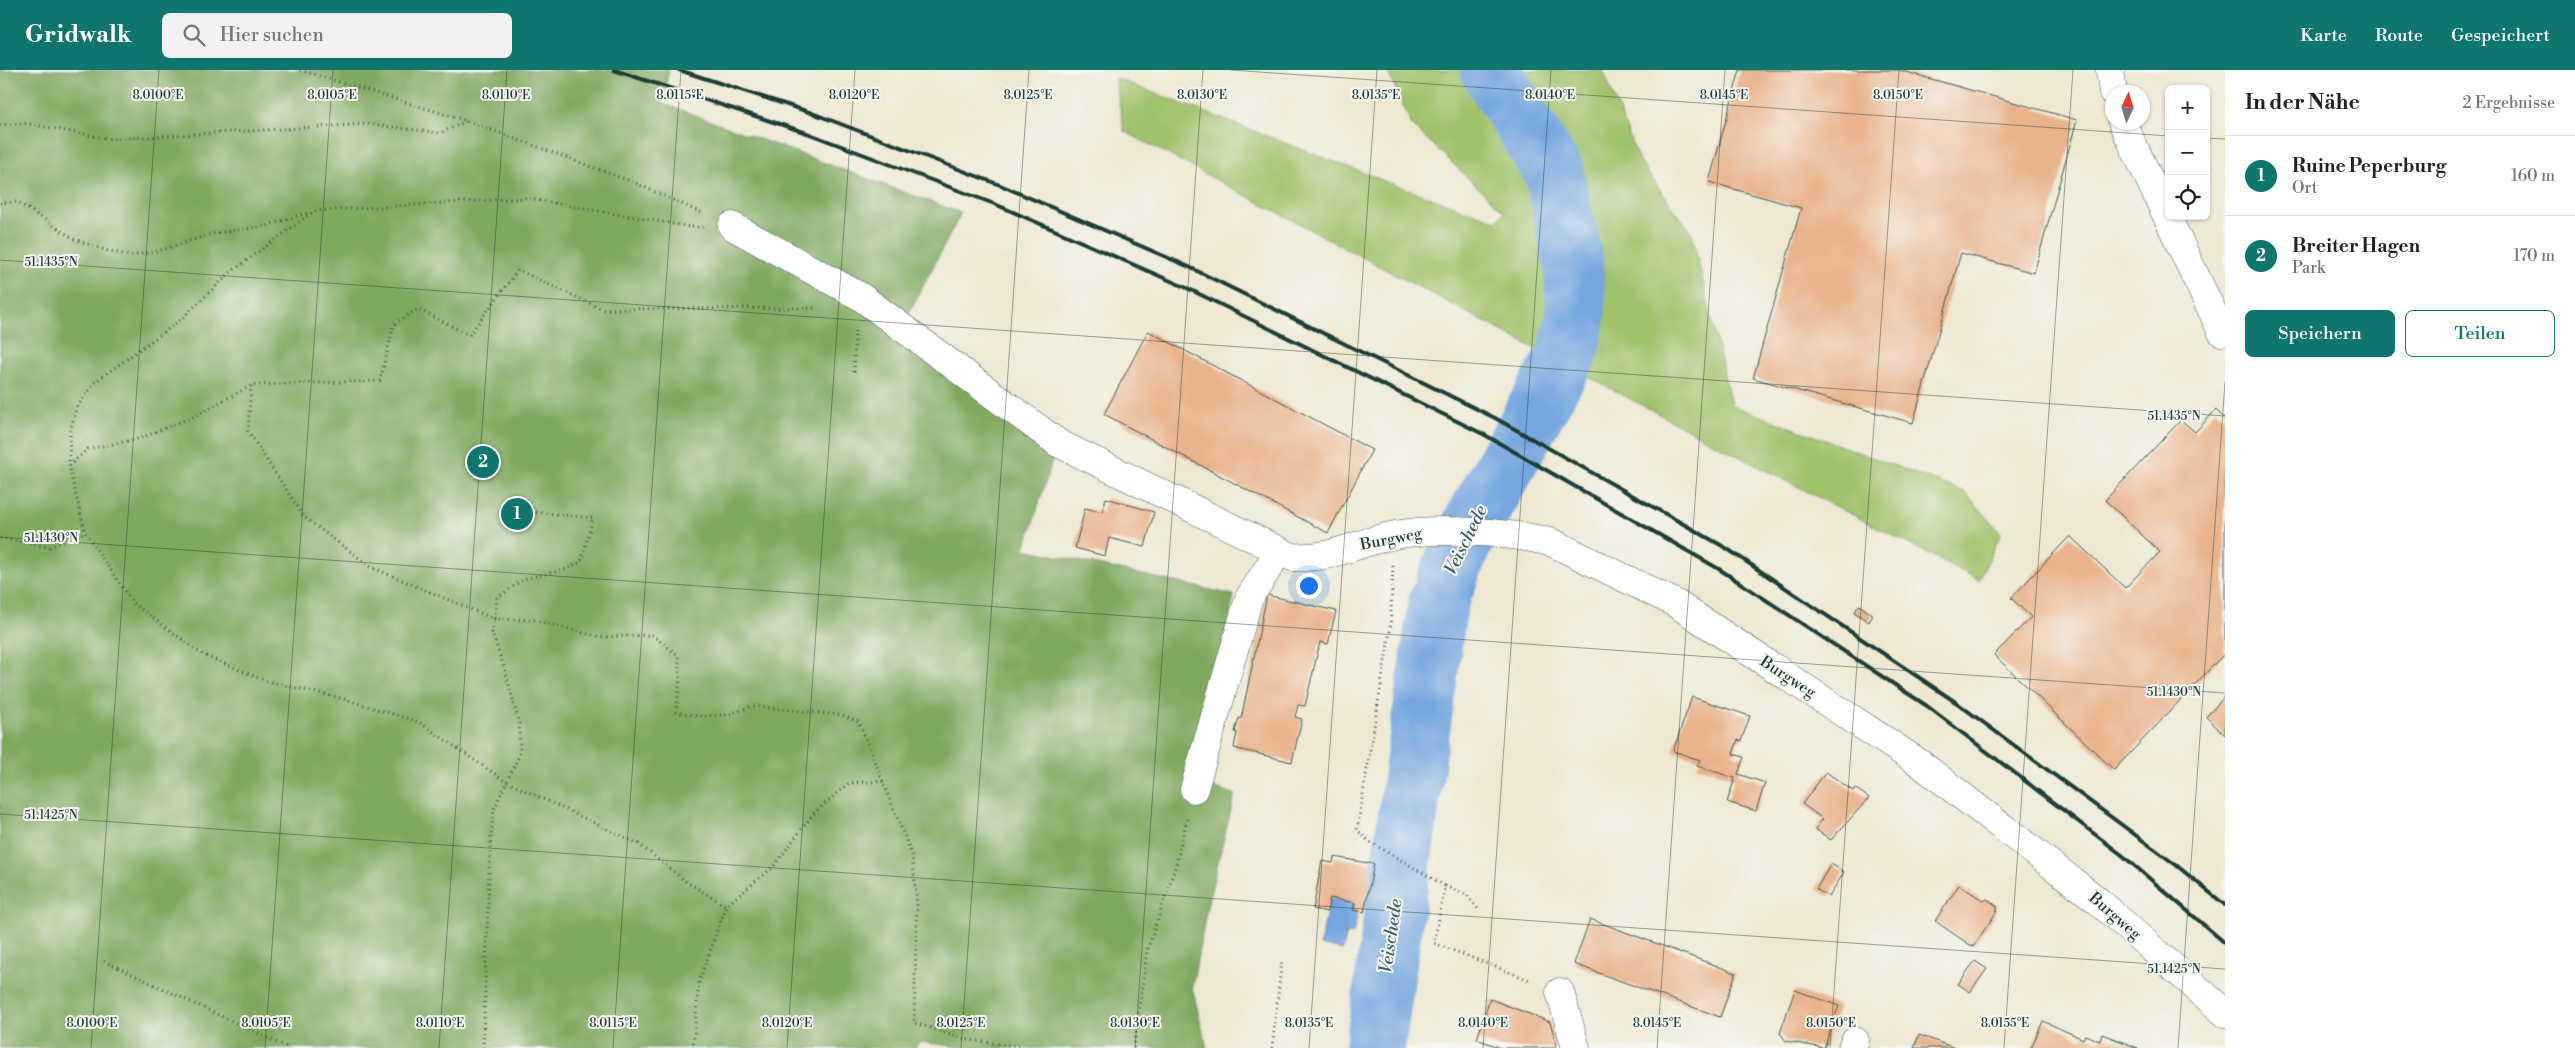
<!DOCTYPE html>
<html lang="de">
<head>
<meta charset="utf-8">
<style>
  :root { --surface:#fff; --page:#f2f2f2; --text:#222; --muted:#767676; --line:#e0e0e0; --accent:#0f766e }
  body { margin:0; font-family:"Libre Bodoni",serif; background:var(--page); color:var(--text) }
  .controls { position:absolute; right:15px; top:15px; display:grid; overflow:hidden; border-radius:8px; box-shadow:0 1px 4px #0004 }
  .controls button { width:45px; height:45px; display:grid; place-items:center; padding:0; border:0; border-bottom:1px solid var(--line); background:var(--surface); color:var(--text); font:25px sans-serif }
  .compass { position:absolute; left:2105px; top:15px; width:45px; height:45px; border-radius:50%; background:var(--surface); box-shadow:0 1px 4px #0004; rotate:4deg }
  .you { position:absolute; left:1308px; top:515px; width:18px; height:18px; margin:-12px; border:4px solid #fff; border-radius:50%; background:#1a73e8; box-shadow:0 0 0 8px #1a73e833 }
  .badge { display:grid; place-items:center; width:32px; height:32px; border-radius:50%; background:var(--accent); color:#fff; font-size:16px; font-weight:700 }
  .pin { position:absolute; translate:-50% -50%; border:2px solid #fff; box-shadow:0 1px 5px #0006 }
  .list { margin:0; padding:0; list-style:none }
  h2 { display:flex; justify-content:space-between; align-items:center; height:65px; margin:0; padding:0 20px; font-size:21px }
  h2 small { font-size:16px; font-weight:400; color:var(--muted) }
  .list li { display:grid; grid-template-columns:32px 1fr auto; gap:15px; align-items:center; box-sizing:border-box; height:80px; padding:0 20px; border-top:1px solid var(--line) }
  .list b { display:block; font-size:19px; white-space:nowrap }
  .list p { margin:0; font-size:16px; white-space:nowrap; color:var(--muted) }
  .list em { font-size:16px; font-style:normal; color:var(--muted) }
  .actions { display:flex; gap:10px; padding:15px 20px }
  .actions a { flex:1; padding:11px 0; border:1px solid var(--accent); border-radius:8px; text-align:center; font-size:18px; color:var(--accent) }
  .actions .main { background:var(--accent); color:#fff }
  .icon { flex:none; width:28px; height:28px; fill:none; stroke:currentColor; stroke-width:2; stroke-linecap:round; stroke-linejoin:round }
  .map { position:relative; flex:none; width:2225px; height:978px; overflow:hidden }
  header { display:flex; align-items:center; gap:30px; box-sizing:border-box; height:70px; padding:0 25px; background:var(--accent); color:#fff }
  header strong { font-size:24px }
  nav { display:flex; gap:28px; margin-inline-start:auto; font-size:18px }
  .search { width:350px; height:45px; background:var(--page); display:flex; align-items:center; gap:12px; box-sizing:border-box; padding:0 18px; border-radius:8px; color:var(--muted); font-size:19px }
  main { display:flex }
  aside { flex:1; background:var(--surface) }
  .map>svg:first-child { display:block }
  .green { fill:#a0c26b; stroke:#608050 }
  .forest { fill:#80a85f; stroke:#50724a }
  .water { fill:#74a6df; stroke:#4a728a }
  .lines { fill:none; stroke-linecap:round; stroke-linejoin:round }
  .river { stroke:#74a6df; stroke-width:60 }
  .building { fill:#e9b38b }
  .minor-casing { stroke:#3e574c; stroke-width:29 }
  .path { stroke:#3e574c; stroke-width:3; stroke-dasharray:1 4; stroke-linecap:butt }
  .minor { stroke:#fff; stroke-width:28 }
  .rail { stroke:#1f3d34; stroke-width:4 }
  .ticks { fill:none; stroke:#1f3d34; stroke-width:1; stroke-opacity:0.45 }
  .labels { text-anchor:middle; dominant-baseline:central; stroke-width:4; stroke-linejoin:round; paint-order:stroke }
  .street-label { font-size:16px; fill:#1f3d34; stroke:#f6f6f2 }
  .water-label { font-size:18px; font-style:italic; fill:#395c67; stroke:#f6f6f2 }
  .ticks-label { font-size:12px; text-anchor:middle; fill:#1f3d34; stroke:#f6f6f2; stroke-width:4; stroke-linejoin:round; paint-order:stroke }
</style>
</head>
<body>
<header>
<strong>Gridwalk</strong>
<div class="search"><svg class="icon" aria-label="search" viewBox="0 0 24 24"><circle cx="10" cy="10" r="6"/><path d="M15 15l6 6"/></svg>Hier suchen</div>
<nav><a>Karte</a><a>Route</a><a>Gespeichert</a></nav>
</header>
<main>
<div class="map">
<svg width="2225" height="978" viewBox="0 0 2225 978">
  <rect width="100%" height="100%" fill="#f6f6f2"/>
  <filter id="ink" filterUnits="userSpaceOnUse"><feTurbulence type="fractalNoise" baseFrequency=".02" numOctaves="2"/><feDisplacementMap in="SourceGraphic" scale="10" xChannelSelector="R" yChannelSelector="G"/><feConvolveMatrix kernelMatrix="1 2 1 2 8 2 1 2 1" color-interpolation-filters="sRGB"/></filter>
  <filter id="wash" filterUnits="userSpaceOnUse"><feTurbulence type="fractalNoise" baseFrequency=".0096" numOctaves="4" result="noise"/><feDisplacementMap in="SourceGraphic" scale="20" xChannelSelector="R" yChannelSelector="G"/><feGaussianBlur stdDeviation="1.12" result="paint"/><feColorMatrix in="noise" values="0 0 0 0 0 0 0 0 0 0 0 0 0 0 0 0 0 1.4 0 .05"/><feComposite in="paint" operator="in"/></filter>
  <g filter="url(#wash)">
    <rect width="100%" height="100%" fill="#eee8d2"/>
    <path class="green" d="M1387,0H1603L1639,91L1692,163L1731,335L1965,422L2001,463L1979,510L1723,378L1124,61L1115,8L1403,118L1497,151L1504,142L1412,55Z"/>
    <path class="forest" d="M0,0H669L662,33L961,143L907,247L1055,381L1025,479L1234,525L1194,712L1235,724L1208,832L1192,917L1207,978H967L919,972L915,978H0Z"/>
    <path class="water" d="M1330,828L1355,833L1353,840L1358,841L1353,864L1347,863L1343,880L1320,875Z"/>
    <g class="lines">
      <path class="river" d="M1375,978L1438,533L1461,475L1569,281L1576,243L1574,194L1554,102L1490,0"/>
    </g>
    <g id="blocks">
      <path class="building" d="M1740,0H1899L2077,50L2034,203L1961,183L1913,353L1753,308L1801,138L1709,112Z
        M1148,261L1372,380L1328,463L1104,344Z
        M2216,340L2225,349V583L2114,700L1994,585L2031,547L2011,528L2070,466L2125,518L2160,482L2105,430L2181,350L2195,362Z
        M1106,428L1154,442L1145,477L1109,468L1105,486L1075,478L1085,438L1102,442Z
        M1267,525L1336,541L1328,574L1320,572L1305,636L1298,635L1295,647L1302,649L1292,692L1234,678L1237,662H1235L1239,648L1241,649Z
        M1859,535L1873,545L1869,552L1854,542Z
        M2225,626V665L2206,647Z
        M1692,627L1750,646L1741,671L1738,670L1733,684L1744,687L1738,704L1765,713L1756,741L1727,732L1735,708L1697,696L1700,690L1673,681Z
        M1826,702L1853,721L1855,718L1869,728L1831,770L1815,759L1823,749L1802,734Z
        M1334,787L1374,794L1364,842L1353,840L1355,833L1330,828L1327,842L1313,839L1322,791L1333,793Z
        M1831,794L1844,802L1829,827L1816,819Z
        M1959,815L1984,831L1987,829L1997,836V841L1973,877L1935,851Z
        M1590,849L1736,903L1720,947L1574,894Z
        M1975,891L1987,899L1970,922L1958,914Z
        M1795,920L1839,936L1824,978L1786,971L1780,963Z
        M1490,929L1550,952L1556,972L1555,978H1501L1477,969Z
        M2043,951L2083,969L2085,965L2100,971L2102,964L2138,978H2031Z
        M1919,965L1955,978H1914Z"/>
    </g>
  </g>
  <g filter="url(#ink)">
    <use href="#blocks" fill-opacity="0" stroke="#3e574c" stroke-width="1"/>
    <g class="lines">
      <defs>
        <path id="minor" d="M2110,0L2113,22
          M2122,52L2222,262
          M732,156L861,227L1058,373L1292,487C1334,490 1356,472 1395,465C1435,457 1514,462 1553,473L1675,533L1918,692L2097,830L2225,943
          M1194,719L1249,528L1279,481
          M1560,922L1576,978
          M1852,978L1855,971"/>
      </defs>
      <use href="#minor" class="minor-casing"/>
      <path class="path" d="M300,0L467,51L633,112L704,144
        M0,55L24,53L110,69L368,54L440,63L467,51
        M0,133L18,132L74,169L105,180L131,186L162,180L211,164L265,156L310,142
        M703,157H691L525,128L314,141L231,202L179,251L95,312L77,337L70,361L69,396L85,462L133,533L203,585L267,611L344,629L419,652L505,711L639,774L685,811L726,836
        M814,238L602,239L518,200L469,265L418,239L394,254L380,311L251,315L248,361L304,447L371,497L494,549L534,550L600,567L652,565L678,585L680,608L676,642L698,646L727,645L752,636L840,645L859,652L912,785L917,835L914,953L969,970L1032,978
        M854,302L855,260
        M69,396L88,379L138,369L195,346L250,316
        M0,468L50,477L85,462
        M1393,496L1390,561L1357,760L1370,772L1445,816L1434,873L1532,911
        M1445,816L1467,825L1478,839
        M104,891L289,978
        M483,978L490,776L494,739L520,683L519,653L505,600L492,563L497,528L524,509L567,499L581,492L593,448L504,439
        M693,978L699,912L726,836L774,796L813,744L849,713L885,711
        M1134,978L1147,881L1176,795L1187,748
        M1272,978L1282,889"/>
      <use href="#minor" class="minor"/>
      <path class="rail" d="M614,0L807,63L997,135L1187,218L1485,365L1719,499L1927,636L2122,785L2225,873
        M679,0L812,43L1000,115L1187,196L1495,348L1726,478L1957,633L2176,795L2225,835"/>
    </g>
  </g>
  <path class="ticks" d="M1231,0L2169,66M2206,68L2225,69M0,190L2225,346M0,467L2225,623M0,744L2225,899M91,978L159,0M265,978L333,0M439,978L507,0M613,978L681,0M787,978L855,0M961,978L1029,0M1135,978L1203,0M1309,978L1377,0M1483,978L1551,0M1657,978L1725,0M1830,978L1899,0M2004,978L2073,0M2178,978L2225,312"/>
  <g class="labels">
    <g class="street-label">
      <text transform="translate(1391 469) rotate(-11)">Burgweg</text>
      <text transform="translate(1788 607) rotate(33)">Burgweg</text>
      <text transform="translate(2115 846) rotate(41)">Burgweg</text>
    </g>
    <g class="water-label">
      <text transform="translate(1466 470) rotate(-64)">Veischede</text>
      <text transform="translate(1391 866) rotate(-82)">Veischede</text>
    </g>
  </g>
  <g class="ticks-label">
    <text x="158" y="29">8.0100°E</text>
    <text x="332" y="29">8.0105°E</text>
    <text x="506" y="29">8.0110°E</text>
    <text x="680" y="29">8.0115°E</text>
    <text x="854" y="29">8.0120°E</text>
    <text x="1028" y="29">8.0125°E</text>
    <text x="1202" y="29">8.0130°E</text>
    <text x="1376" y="29">8.0135°E</text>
    <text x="1550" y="29">8.0140°E</text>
    <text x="1724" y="29">8.0145°E</text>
    <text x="1898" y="29">8.0150°E</text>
    <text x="51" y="196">51.1435°N</text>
    <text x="2174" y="350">51.1435°N</text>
    <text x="51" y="472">51.1430°N</text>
    <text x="2174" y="626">51.1430°N</text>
    <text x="51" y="749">51.1425°N</text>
    <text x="2174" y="903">51.1425°N</text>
    <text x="92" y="957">8.0100°E</text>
    <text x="266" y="957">8.0105°E</text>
    <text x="440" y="957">8.0110°E</text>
    <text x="613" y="957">8.0115°E</text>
    <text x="787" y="957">8.0120°E</text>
    <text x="961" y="957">8.0125°E</text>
    <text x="1135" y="957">8.0130°E</text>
    <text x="1309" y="957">8.0135°E</text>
    <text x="1483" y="957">8.0140°E</text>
    <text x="1657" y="957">8.0145°E</text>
    <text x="1831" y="957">8.0150°E</text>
    <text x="2005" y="957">8.0155°E</text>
  </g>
</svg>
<div class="controls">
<button>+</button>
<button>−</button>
<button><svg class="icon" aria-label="locate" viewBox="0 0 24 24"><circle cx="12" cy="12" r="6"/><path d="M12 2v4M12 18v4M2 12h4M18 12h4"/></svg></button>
</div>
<svg class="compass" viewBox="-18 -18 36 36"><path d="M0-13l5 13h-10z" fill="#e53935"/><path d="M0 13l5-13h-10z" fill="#767676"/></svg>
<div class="you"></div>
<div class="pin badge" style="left:517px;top:444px">1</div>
<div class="pin badge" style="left:483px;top:392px">2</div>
</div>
<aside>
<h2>In der Nähe<small>2 Ergebnisse</small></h2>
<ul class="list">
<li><span class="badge">1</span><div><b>Ruine Peperburg</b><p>Ort</p></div><em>160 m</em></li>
<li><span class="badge">2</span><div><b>Breiter Hagen</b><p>Park</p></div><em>170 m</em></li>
</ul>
<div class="actions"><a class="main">Speichern</a><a>Teilen</a></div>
</aside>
</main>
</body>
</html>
